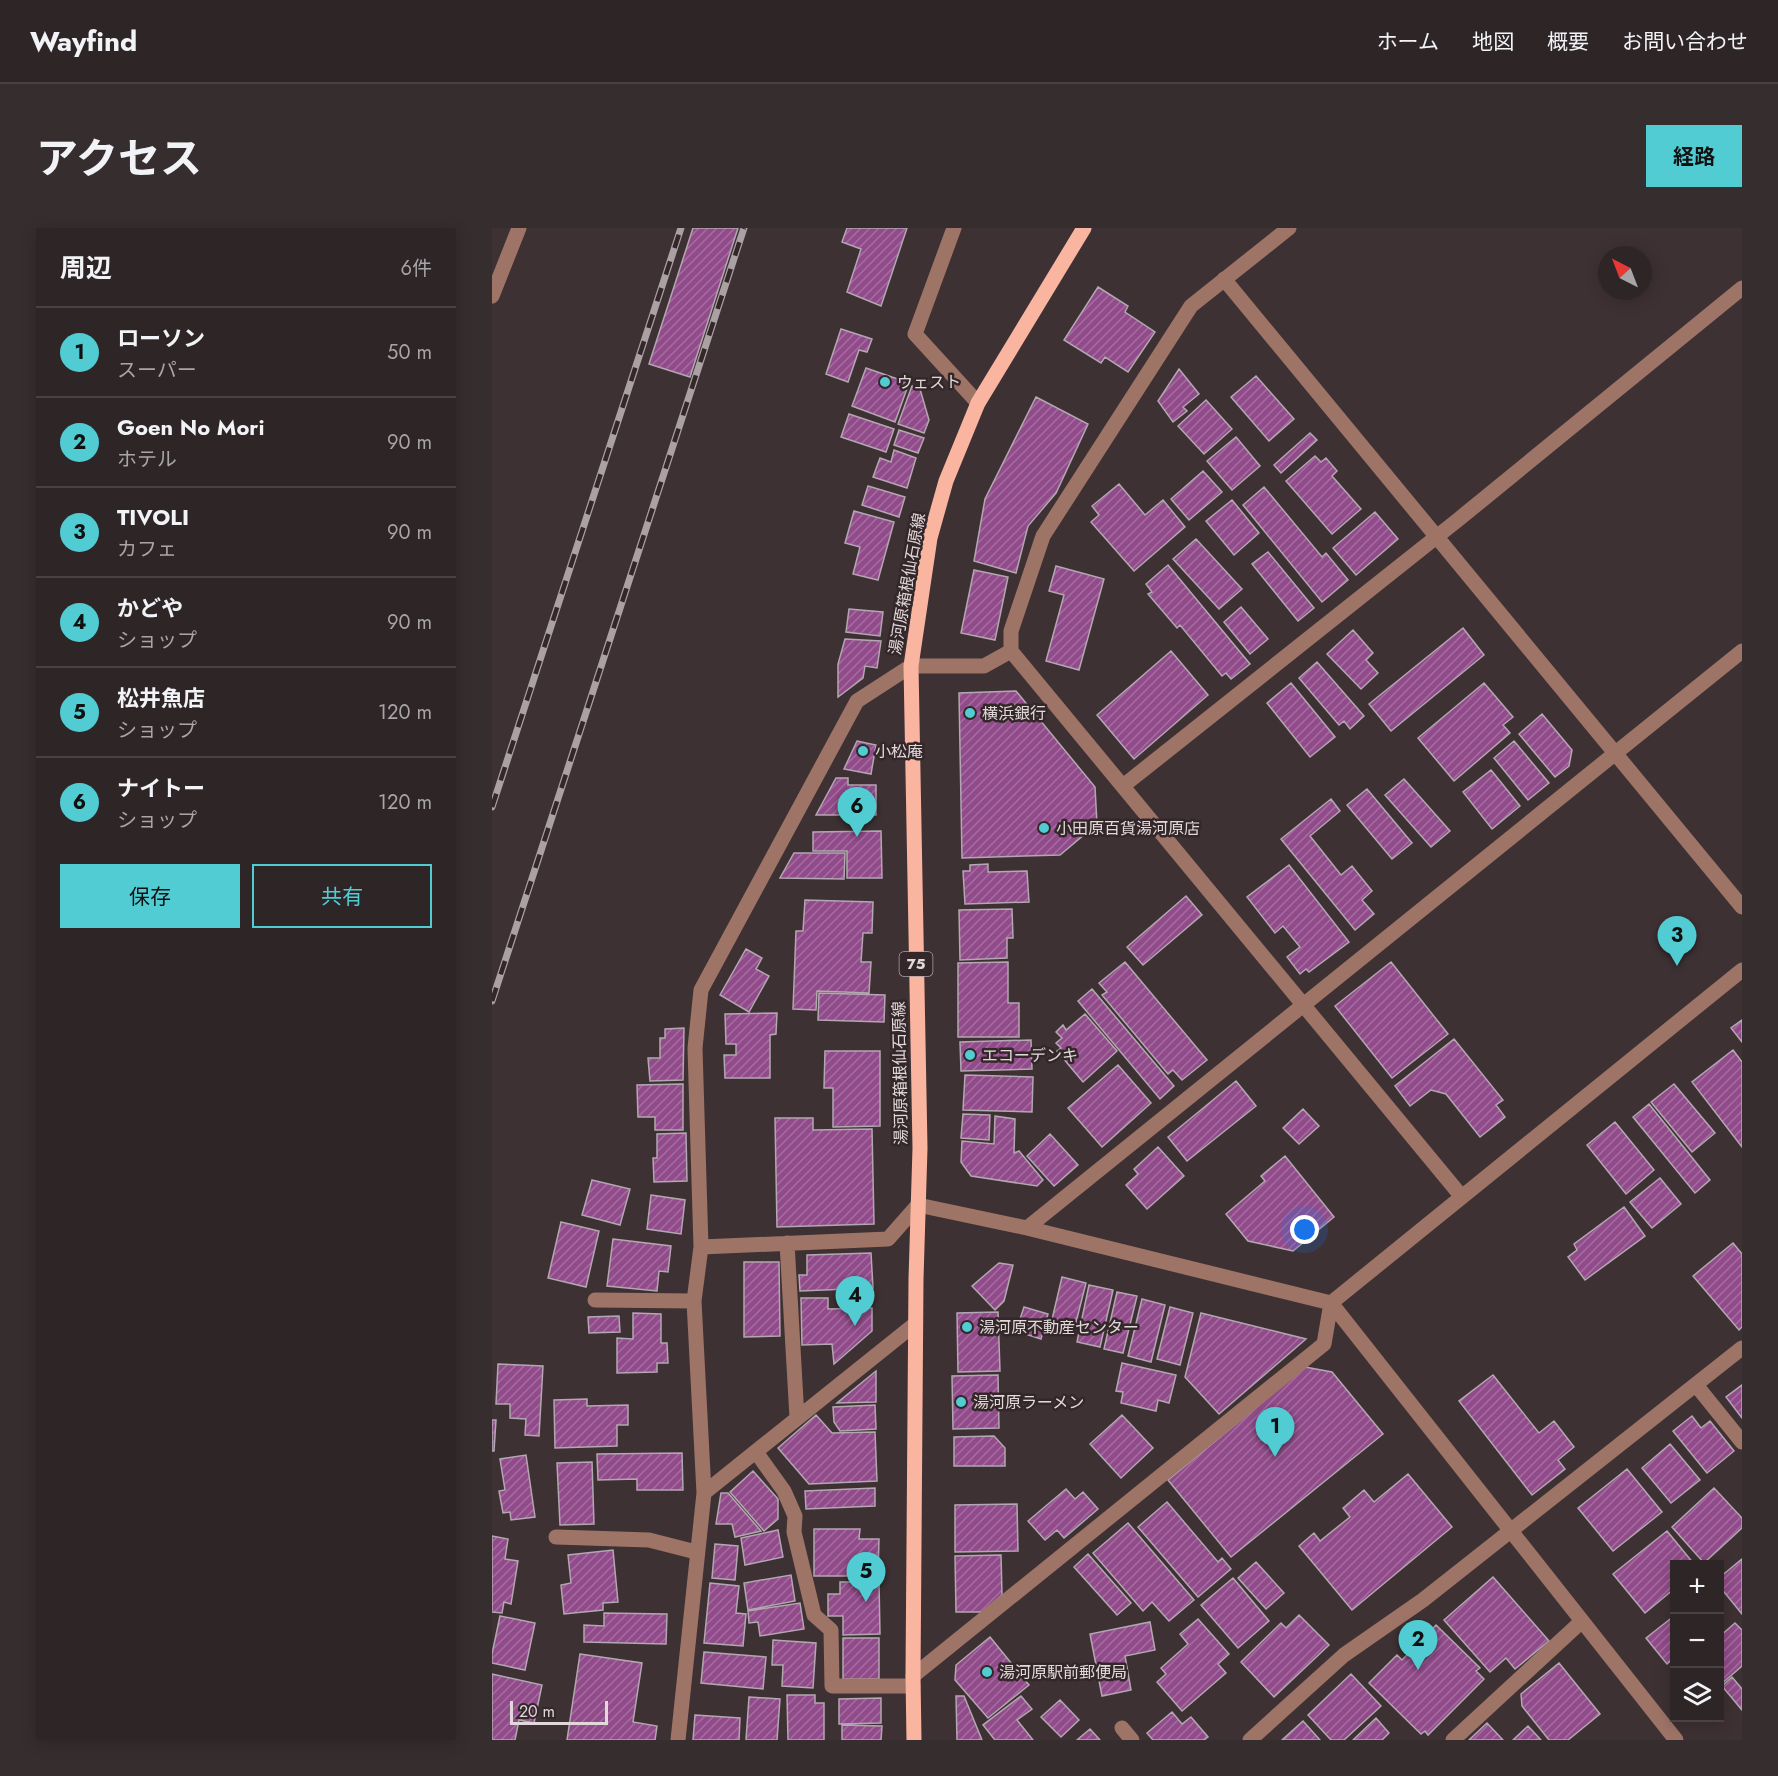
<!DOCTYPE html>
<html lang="ja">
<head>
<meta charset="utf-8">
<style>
  :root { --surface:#2e2527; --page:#362d2f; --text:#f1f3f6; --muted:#a7a5a7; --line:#494244; --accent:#51ccd3 }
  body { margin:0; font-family:Jost,"Noto Sans JP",sans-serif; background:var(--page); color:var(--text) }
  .controls { position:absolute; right:18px; bottom:18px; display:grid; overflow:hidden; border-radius:0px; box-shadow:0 3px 15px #0003 }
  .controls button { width:54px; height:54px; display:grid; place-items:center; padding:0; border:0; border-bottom:2px solid var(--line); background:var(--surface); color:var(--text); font:30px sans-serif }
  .compass { position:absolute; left:1106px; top:18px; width:54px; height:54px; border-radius:50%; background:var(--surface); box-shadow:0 3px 15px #0003; rotate:318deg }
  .scale { position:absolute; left:18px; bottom:15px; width:98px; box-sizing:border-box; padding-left:6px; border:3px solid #e1d8da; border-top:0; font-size:16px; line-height:21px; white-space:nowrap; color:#e1d8da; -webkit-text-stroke:4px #34272a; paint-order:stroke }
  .you { position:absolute; left:813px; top:1002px; width:21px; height:21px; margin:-15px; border:4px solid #fff; border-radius:50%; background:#1a73e8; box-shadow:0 0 0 9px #1a73e833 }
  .badge { display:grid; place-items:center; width:39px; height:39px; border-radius:50%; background:var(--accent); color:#111; font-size:20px; font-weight:700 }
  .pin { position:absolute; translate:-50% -50px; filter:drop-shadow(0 2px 3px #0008) }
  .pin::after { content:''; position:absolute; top:32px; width:21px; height:18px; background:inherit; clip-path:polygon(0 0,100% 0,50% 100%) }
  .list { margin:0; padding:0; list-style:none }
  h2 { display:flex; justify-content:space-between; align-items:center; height:78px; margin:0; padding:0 24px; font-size:26px }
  h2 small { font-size:20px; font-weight:400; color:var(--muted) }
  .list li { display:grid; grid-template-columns:39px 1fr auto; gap:18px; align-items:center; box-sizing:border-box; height:90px; padding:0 24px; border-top:2px solid var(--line) }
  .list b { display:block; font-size:22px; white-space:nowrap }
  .list p { margin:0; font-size:20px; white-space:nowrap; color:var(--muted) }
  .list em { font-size:20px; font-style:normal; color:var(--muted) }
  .actions { display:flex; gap:12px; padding:18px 24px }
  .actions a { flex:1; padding:14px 0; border:2px solid var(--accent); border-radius:0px; text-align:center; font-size:21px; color:var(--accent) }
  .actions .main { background:var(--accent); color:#111 }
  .icon { flex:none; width:33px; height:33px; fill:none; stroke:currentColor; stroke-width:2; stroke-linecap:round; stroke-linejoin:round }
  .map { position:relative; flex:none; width:1250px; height:1512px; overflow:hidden; border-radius:0px }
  header { display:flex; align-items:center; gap:36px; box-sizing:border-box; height:84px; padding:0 30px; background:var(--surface); border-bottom:2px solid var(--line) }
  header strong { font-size:28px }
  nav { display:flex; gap:33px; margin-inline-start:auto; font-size:21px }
  .intro { display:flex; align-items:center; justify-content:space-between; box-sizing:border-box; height:144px; padding:0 36px }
  h1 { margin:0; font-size:42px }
  .button { padding:15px 27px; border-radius:0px; background:var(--accent); color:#111; font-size:21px; font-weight:700 }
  main { display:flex; gap:36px; padding:0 36px }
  aside { flex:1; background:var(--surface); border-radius:0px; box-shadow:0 3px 15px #0003 }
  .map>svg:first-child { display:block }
  .building { fill:url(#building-hatch); stroke:#b3a7b1; stroke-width:1.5 }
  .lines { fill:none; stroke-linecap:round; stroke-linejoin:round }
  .minor { stroke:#9e7467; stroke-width:15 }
  .major { stroke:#fab5a1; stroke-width:15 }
  .rail-casing { stroke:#aba0a3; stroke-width:7 }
  .rail { stroke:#34272a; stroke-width:4.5; stroke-dasharray:14; stroke-linecap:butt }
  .poi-dot { fill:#51ccd3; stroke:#34272a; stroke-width:2 }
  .labels { text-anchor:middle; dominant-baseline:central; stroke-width:5; stroke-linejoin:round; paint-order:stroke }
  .shield { fill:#34272a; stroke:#ada3a5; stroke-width:1.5 }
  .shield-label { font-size:15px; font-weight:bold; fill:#e1d8da }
  .poi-label { font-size:16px; fill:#e1d8da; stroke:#34272a; text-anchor:start }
  .street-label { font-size:16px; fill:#e1d8da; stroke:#34272a }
</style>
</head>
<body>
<header>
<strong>Wayfind</strong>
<nav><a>ホーム</a><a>地図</a><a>概要</a><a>お問い合わせ</a></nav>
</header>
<div class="intro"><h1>アクセス</h1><a class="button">経路</a></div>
<main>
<aside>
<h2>周辺<small>6件</small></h2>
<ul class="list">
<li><span class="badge">1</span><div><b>ローソン</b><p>スーパー</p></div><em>50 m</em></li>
<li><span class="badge">2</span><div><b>Goen No Mori</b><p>ホテル</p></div><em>90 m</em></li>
<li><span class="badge">3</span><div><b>TIVOLI</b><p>カフェ</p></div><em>90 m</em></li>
<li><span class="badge">4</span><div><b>かどや</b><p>ショップ</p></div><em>90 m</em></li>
<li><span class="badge">5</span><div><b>松井魚店</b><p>ショップ</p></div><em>120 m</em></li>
<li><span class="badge">6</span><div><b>ナイトー</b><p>ショップ</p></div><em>120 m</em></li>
</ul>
<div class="actions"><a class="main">保存</a><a>共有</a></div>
</aside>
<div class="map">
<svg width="1250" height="1512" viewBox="0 0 1250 1512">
  <defs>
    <pattern id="building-hatch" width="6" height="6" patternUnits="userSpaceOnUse" patternTransform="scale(1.5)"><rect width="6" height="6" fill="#914b8a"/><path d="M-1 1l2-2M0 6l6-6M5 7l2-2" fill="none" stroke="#a56d9f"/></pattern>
  </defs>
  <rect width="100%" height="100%" fill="#3e3134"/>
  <path class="building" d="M201,0H246L198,149L157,136Z
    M355,0H415L389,78L355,64L369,21L350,14Z
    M606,59L636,78L633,84L663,104L636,144L613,129L609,135L572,112Z
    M349,101L380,111L375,124L367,122L356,154L334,146Z
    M374,140L417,155L403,194L360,178Z
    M687,141L707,166L691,179L695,183L681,194L666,173Z
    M764,148L802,191L777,213L739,169Z
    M420,158L428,161L437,192L432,205L406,196Z
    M544,169L596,196L564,265L536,298L524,345L482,333L493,271Z
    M714,172L740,201L712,226L686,198Z
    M357,186L402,201L394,224L349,209Z
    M407,202L432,210L426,225L402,217Z
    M818,205L825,212L789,245L782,237Z
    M744,209L768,238L740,262L715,233Z
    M402,222L424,230L415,260L381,249L388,230L399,234Z
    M823,228L829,234L834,230L845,243L840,248L869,281L840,306L794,253Z
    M711,243L730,264L697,292L679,271Z
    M627,256L653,287L671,272L693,299L642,343L599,294L607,287L600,278Z
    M376,258L413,269L407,289L370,277Z
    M772,259L830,329L834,325L856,352L830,374L751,277Z
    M740,272L767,305L742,327L714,293Z
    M362,283L402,294L386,352L361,346L368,319L353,315Z
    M883,284L906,311L864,347L841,320Z
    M704,311L750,361L727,381L681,331Z
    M776,324L822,380L806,393L760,336Z
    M676,337L758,436L739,451L734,445L730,448L688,397L685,400L656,366L660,364L654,356Z
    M564,338L612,351L587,442L554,433L572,367L557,363Z
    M482,342L516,349L503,412L469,405Z
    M749,379L776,411L758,426L732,394Z
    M357,381L391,384L388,408L354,404Z
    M971,400L992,427L899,503L877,476Z
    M861,402L881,425L874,432L886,445L869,461L835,426Z
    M353,411L389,413L385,440L373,438L371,450L346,469V436Z
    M679,423L716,467L642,531L605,487Z
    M825,434L872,488L858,501L852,493L847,497L807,450Z
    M799,455L843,509L818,529L775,475Z
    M992,455L1021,489L1011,497L1018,505L962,553L926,510Z
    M524,463L603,559L605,596L568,627L470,630L467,465Z
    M1050,486L1080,522L1077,538L1063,549L1027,506Z
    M365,513L384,517L379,546L352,541Z
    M1022,513L1057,555L1036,572L1002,530Z
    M999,542L1028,578L1000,601L971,564Z
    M344,550H356V557H384V587H324Z
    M912,551L958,603L939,619L893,567Z
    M875,561L920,615L900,631L855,577Z
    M839,571L848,583L818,608L849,647L860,638L880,663L870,672L882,686L863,702L789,611Z
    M389,603L390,650H355V623H321V604Z
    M302,625H353L352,651L288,650Z
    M496,636V644L535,643L537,674L473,676L471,643H478V637Z
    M797,637L857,714L817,744L814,741L808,746L795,729L808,719L791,698L783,705L755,669Z
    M694,668L710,687L651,737L635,719Z
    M313,672L381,674L380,705H371L369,734H379L377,765L325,763L324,782L301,781L304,703H311Z
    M520,681L521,710H515V730L468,732L467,682Z
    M254,721L270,730L264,741L277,748L257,784L228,767Z
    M516,734V775H527V809H466V735Z
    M633,734L715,832L690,852L681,842L676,846L610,767L615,764L607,755Z
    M899,734L956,806L900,850L843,778Z
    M600,761L682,858L668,871L586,773Z
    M327,765L393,767L392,794L326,792Z
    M285,785L284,806L278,807V850H233L232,827H244V816H234L233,786Z
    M593,786L625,823L591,854L565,823L569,820L564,815L570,810L564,804L571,797L574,802Z
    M1250,792V814L1239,800Z
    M192,800L191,852L158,853L156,830H168V810H173V801Z
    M962,811L1011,872L1004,877L1013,889L988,909L954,866L939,862L918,878L903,858Z
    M539,812L540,841L469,843L468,814Z
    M1241,822L1250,834V919L1200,854Z
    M333,823H388V898L341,899V860H332Z
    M626,837L659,875L610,919L576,880Z
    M473,847L541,849L540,884L471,882Z
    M744,853L764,878L695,933L676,909Z
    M191,856V902H163V889H146L145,857Z
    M1182,856L1223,905L1200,924L1159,874Z
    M1157,876L1218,952L1203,965L1141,889Z
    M811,881L827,898L807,916L791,900Z
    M471,886L498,887L497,912L469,910Z
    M503,888L523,891L522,925L527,923L551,952L545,958L479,948L469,934L470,913L502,916Z
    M283,890H321V902L380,901L382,996L285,999Z
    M1123,894L1162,942L1134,966L1095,917Z
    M194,905L195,953L162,954L161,930H165V906Z
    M558,906L586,937L562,958L535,928Z
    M666,919L692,948L655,981L634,957L646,946L642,941Z
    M793,928L842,989L801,1023L756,1013L734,986L773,953L769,948Z
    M1168,950L1189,976L1160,1000L1138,974Z
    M100,952L138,961L128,997L90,987Z
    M159,967L193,972L189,1006L155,1001Z
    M1132,979L1153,1008L1093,1052L1076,1029L1085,1022L1082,1016Z
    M69,994L107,1003L94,1059L56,1050Z
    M121,1011L179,1018L176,1044L167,1043L165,1063L115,1058Z
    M1241,1015L1250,1026V1099L1247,1102L1201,1048Z
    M379,1025L381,1060L308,1063L307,1047H315V1027Z
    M252,1034H287L288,1108L252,1109Z
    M507,1035L521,1037L512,1073L503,1082L480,1058Z
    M570,1049L594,1055L581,1106L558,1100Z
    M597,1057L621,1062L608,1119L585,1114Z
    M625,1064L645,1068L631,1125L612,1121Z
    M309,1070H336V1081L380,1080V1103L342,1136L340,1116L310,1117Z
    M650,1071L673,1077L659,1134L636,1128Z
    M532,1079L556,1086L549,1111L524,1103Z
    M678,1079L701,1085L688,1137L665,1131Z
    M506,1084L508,1143L466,1144L465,1085Z
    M141,1085L169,1086V1115H175L176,1135H165V1144L125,1145V1110L141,1111Z
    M709,1085L814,1111L727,1186L693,1149Z
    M127,1088L128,1104L97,1105L96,1089Z
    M630,1135L684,1147L677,1175L666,1172L664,1183L629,1175L631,1164L624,1163Z
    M6,1136L51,1138L47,1208L33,1207L34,1191L18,1190V1176H4Z
    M813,1139L840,1144L891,1206L739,1329L676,1252Z
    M384,1143V1174L345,1175Z
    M506,1147L507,1200L461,1201L460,1148Z
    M1001,1147L1047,1205L1062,1193L1082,1219L1066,1232L1073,1241L1040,1267L967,1173Z
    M1250,1157V1190L1234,1169Z
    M95,1171V1178L136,1177V1197H125V1218L63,1220L62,1172Z
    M383,1177L384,1201L348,1203L342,1194L341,1179Z
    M324,1187L340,1205L383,1204L385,1253L317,1256L286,1220Z
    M630,1187L661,1220L629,1250L598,1216Z
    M1200,1188L1209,1200L1218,1193L1242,1223L1215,1245L1181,1203Z
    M0,1192H4L2,1223H0Z
    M502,1208L513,1220V1238H462V1209Z
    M1178,1216L1208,1252L1179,1275L1150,1240Z
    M190,1225L191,1262H145V1251L106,1252L105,1226Z
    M34,1227L43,1289L19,1292L18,1284L11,1285L7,1263L13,1262L8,1231Z
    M100,1234L102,1296L68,1297L65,1235Z
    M1135,1241L1170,1284L1121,1323L1086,1280Z
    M261,1243L286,1271V1291L272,1303L238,1264Z
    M916,1246L960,1299L860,1382L807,1318L822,1305L828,1313L858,1289L851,1280L872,1262L882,1274Z
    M383,1260V1278L314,1281L313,1263Z
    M1222,1260L1250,1290V1300L1212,1335L1180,1299Z
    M574,1261L583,1271L591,1264L606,1281L572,1310L565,1302L553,1312L536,1293Z
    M229,1265H236L269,1303L243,1309L240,1296H224Z
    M675,1274L726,1334L730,1330L739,1341L706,1369L646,1299Z
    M525,1276L526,1323L463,1324V1277Z
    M636,1295L702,1372L677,1393L660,1374L651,1383L601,1325Z
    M322,1301H368L367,1311H387L386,1348H322Z
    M286,1302L291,1329L253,1337L249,1310Z
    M1175,1303L1202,1336H1182V1361L1153,1385L1121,1346Z
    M0,1308L16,1311L13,1331L26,1333L19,1376L12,1374L10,1385L0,1384Z
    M223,1316L246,1318L243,1352L220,1350Z
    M121,1322L126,1374L111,1375V1382L72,1386L69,1357L79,1355L76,1327Z
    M596,1326L639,1375L625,1387L582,1339Z
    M509,1327L510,1367L491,1384H464L463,1328Z
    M1250,1331V1386L1228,1359V1349Z
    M764,1334L792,1365L774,1381L746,1350Z
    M299,1347L303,1373L256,1382L252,1355Z
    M1001,1349L1057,1413L1023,1441L1014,1430L998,1444L952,1392Z
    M741,1350L777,1393L746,1420L709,1377Z
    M348,1354H387L388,1406L351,1407V1388H336V1366H348Z
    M218,1355L247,1358L244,1385L254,1386L251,1418L212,1415Z
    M308,1375L312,1401L268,1408L266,1394L257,1395L256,1383Z
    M112,1385L175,1386L174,1416L92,1414V1397L112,1398Z
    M807,1387L837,1417L782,1469L749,1434L789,1395L794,1400Z
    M8,1388L43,1395L33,1442L0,1435V1426Z
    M1182,1388V1430L1175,1436L1154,1410Z
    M706,1391L737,1426L726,1436L734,1445L690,1483L665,1454L674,1446L669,1440L696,1416L688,1406Z
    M658,1394L663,1422L633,1428L639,1462L610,1468L598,1406Z
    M1243,1395L1250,1402V1438L1228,1457V1408Z
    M944,1397L988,1440L984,1443L992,1451L936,1507L933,1503L929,1506L877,1455L905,1427L910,1432Z
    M498,1409L537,1457L496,1490L463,1452L464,1437Z
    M351,1410H387V1451H351Z
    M281,1412L324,1415L321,1460L290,1458L291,1437H280Z
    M212,1424L274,1429L271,1461L209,1455Z
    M88,1426L150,1435L141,1494L165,1498L163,1512H75Z
    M1067,1435L1108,1486L1076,1512H1057L1030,1478L1029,1466Z
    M0,1446L50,1457L42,1495L27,1492L23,1512H0Z
    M859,1446L889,1478L852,1512H839L816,1487Z
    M1240,1449L1250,1461V1482L1230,1458Z
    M295,1467H323V1475H332V1512H296Z
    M464,1468H472L490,1512H465Z
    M529,1468L540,1481L525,1492L541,1512H503L491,1497Z
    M257,1469L288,1471L285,1512H254Z
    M389,1470V1495L347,1496V1471Z
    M568,1472L587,1492L569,1509L549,1489Z
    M680,1484L690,1496L699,1489L716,1509L712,1512H661L655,1505Z
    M203,1487L248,1490L247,1512H201Z
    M884,1490L897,1505L890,1512H861Z
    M811,1493L828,1512H790Z
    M995,1495L1011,1512H977Z
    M350,1497L390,1498L389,1512H350Z
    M1036,1498L1049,1512H1021Z
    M598,1501L608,1512H585Z"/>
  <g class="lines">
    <path class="minor" d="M462,0L423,106L486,175
      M797,0L699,78L551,308L519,403V423L970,969
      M732,51L1250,679
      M0,68L27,0
      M631,558L967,291L1250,60
      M535,1000L1250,423
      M295,1015L305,1190
      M209,1019L396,1011L426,977L535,1000L839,1075L1184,1512
      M103,1072L202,1073
      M1204,1157L1250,1214
      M264,1224L292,1263L303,1288L302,1304L322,1387L339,1402L340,1458H421
      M212,1265L423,1096
      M64,1309L157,1312L204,1324
      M421,1448L832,1116L839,1075L1250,742
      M630,1500L640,1512
      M186,1512L212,1265L202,1073L209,1019L203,820L209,762L365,473L419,438H492L519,423
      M758,1512L852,1427L931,1372L1250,1120
      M961,1512L1090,1393"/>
    <path class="major" d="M422,1512L421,1448L424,1051L428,920L419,438L438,310L454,253L486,175L592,0"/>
    <defs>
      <path id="rail" d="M0,579L189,0
        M0,773L252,0"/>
    </defs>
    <use href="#rail" class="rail-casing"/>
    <use href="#rail" class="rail"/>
  </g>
  <g class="poi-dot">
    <circle cx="393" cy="154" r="6"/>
    <circle cx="478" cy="485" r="6"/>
    <circle cx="371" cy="523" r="6"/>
    <circle cx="552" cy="600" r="6"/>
    <circle cx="478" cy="827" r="6"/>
    <circle cx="475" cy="1099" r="6"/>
    <circle cx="469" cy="1174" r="6"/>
    <circle cx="495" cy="1444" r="6"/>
  </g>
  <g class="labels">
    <rect class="shield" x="407.5" y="724" width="33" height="24" rx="4.5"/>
    <g class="shield-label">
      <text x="424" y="736">75</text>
    </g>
    <g class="poi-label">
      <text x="405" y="154">ウェスト</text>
      <text x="490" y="485">横浜銀行</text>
      <text x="383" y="523">小松庵</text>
      <text x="564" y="600">小田原百貨湯河原店</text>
      <text x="490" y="827">エコーデンキ</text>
      <text x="487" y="1099">湯河原不動産センター</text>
      <text x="481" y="1174">湯河原ラーメン</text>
      <text x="507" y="1444">湯河原駅前郵便局</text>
    </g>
    <g class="street-label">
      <text transform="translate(415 356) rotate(-80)">湯河原箱根仙石原線</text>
      <text transform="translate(408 845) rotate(-91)">湯河原箱根仙石原線</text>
    </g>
  </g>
</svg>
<div class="controls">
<button>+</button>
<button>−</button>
<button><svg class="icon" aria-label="layers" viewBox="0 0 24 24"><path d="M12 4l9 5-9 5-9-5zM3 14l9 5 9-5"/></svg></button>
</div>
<svg class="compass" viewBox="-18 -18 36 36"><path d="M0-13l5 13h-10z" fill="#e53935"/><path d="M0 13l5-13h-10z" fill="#a7a5a7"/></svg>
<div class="scale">20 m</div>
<div class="you"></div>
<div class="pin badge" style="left:783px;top:1229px">1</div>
<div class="pin badge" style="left:926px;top:1442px">2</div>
<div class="pin badge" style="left:1185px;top:738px">3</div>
<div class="pin badge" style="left:363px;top:1098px">4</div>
<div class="pin badge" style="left:374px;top:1374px">5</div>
<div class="pin badge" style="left:365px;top:609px">6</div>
</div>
</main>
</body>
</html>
